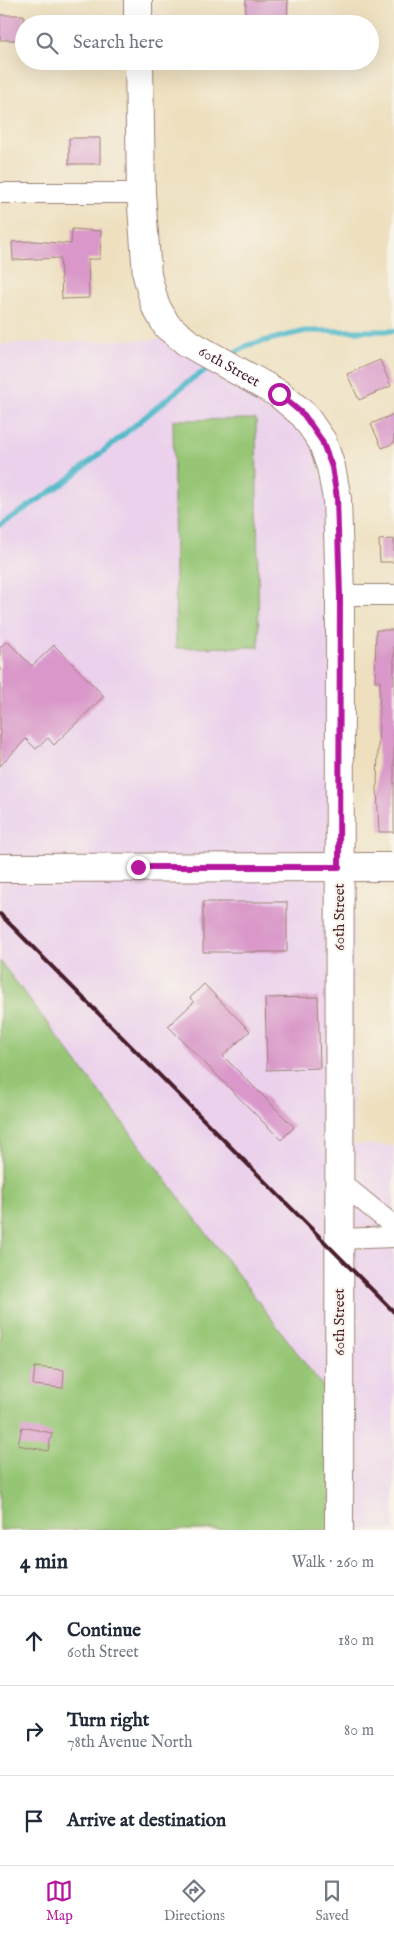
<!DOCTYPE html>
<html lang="en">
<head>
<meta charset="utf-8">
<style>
  :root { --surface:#fff; --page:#f6f6f7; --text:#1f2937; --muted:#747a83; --line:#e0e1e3; --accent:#b5179e }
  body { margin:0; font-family:"IM FELL English",serif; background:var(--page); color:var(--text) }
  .stop { position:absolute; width:15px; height:15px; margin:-11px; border:4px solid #b5179e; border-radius:50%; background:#fff }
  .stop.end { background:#b5179e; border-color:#fff; box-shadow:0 1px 5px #0008 }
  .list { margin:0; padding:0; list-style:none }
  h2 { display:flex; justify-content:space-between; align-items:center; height:65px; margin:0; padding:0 20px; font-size:21px }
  h2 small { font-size:16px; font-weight:400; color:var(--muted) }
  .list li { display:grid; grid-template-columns:32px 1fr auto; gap:15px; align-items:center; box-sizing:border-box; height:90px; padding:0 20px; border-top:1px solid var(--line) }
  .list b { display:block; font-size:19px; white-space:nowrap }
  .list p { margin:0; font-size:16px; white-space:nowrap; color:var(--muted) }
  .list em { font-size:16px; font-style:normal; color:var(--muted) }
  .icon { flex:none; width:28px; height:28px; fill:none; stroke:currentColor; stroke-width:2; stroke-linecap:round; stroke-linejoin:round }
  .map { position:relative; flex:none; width:394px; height:1530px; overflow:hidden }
  .search { position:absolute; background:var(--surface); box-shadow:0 5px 20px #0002; left:15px; right:15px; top:15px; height:55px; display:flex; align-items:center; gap:12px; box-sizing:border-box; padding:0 18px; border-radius:28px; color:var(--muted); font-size:19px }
  .sheet { height:335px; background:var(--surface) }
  nav { display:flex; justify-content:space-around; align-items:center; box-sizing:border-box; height:70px; border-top:1px solid var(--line); background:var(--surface); font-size:14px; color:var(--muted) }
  nav a { display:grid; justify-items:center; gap:2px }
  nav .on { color:var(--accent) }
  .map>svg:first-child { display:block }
  .built { fill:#ebd1ec }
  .green { fill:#96c675; stroke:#707250 }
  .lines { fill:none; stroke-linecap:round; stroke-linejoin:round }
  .stream { stroke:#4db8c9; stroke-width:5.5 }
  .building { fill:#d998c9 }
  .street-casing { stroke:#9c8075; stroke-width:22 }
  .secondary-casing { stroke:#9c8075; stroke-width:30 }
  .street { stroke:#fff; stroke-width:20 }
  .secondary { stroke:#fff; stroke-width:28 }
  .rail { stroke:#4a1f2b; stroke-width:4 }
  .route { stroke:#b5179e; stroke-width:6 }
  .labels { text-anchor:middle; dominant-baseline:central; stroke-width:4; stroke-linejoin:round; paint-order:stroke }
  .street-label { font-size:15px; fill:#4a1f2b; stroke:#f7f3e8 }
</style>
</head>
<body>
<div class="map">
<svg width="394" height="1530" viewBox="0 0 394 1530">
  <rect width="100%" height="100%" fill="#f7f3e8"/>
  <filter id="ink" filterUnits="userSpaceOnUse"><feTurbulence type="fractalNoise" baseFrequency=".02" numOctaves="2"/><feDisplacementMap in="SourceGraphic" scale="10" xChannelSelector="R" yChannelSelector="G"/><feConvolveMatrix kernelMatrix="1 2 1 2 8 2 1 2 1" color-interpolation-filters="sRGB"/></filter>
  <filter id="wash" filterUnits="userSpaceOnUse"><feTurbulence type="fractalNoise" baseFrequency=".0096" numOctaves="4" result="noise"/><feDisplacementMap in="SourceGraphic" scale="20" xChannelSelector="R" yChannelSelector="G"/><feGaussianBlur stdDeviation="1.12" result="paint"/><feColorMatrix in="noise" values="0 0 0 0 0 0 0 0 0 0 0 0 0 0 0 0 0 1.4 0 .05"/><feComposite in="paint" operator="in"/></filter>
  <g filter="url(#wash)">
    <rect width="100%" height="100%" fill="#eee0bf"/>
    <path class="built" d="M166,339L274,402L314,446L328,500L330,857L0,858V344Z
      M330,877V1396L0,961V878Z
      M348,877H354L353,1144L394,1146V1227L349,1228Z
      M394,1248V1530H348V1249Z"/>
    <path class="green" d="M256,419L259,647L176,648L173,420Z
      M0,961L330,1396V1530H0Z"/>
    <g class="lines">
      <path class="stream" d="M229,357L248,345L305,331H394
        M0,525L64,483L193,378L212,367"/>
    </g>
    <g id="blocks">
      <path class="building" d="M246,0H288L287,22L276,21V24H245Z
        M0,15H24V40H0Z
        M69,138H100V164H69Z
        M72,229L101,231L100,259H88L89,298L62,299L60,258L13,260L12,242L34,241L71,244Z
        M380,360L391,386L359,400L347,374Z
        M394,414V443L382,448L371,424Z
        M394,539V562H380L379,540Z
        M376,630H394V832H379L377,788L380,681H375Z
        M7,641L32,666L54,645L104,696L54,745L48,738L36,749L26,739L0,766V647Z
        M203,902H287V952H203Z
        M204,984L250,1031L223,1056L294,1127L281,1140L168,1026L194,1002L190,998Z
        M318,997L320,1068L267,1070L265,998Z
        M35,1367L64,1370L63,1388L33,1385Z
        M22,1427L52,1433L48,1451L18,1445Z"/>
    </g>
  </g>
  <g filter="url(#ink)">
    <use href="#blocks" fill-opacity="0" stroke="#9c8075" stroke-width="1"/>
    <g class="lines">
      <defs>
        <path id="street" d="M0,193H141
          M340,595H394
          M339,1181L394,1226
          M339,1239L394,1237"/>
        <g id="secondary">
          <path d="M138,0V24"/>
          <path id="s1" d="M139,61L141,193L147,275L155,305L167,326L188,343L279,394L304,415L322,441L331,467L337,499L340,595L339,1530"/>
          <path d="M0,868L394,867"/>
        </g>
      </defs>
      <use href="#street" class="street-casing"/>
      <use href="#secondary" class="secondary-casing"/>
      <use href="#street" class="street"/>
      <use href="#secondary" class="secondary"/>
      <path class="rail" d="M0,914L394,1312"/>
    </g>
  </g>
  <g class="lines" filter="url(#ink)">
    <path class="route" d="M138,867H339L340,595L337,498L332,467L322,441L304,415L279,394"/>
  </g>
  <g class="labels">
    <g class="street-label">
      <text stroke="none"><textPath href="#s1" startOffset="344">60th Street</textPath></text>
      <text transform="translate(339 917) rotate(-90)">60th Street</text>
      <text transform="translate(339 1322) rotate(-90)">60th Street</text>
    </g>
  </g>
</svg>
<div class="stop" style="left:279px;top:394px"></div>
<div class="stop end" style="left:138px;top:867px"></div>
<div class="search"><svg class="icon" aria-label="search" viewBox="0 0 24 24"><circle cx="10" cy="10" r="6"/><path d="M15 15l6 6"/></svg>Search here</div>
</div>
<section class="sheet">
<h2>4 min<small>Walk · 260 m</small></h2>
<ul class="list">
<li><svg class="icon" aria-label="ahead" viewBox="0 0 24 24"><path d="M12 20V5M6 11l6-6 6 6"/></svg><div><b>Continue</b><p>60th Street</p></div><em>180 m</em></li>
<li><svg class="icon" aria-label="right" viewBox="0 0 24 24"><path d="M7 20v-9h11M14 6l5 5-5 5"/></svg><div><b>Turn right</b><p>78th Avenue North</p></div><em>80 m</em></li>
<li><svg class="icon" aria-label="arrive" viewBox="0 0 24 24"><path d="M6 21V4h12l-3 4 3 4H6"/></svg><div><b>Arrive at destination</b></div></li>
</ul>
</section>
<nav>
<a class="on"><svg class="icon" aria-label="map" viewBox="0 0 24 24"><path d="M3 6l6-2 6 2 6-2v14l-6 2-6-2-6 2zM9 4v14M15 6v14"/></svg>Map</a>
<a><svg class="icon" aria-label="directions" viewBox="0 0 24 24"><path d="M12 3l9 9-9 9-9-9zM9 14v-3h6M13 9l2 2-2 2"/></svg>Directions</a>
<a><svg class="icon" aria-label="saved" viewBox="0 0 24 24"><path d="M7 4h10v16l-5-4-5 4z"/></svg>Saved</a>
</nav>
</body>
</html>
